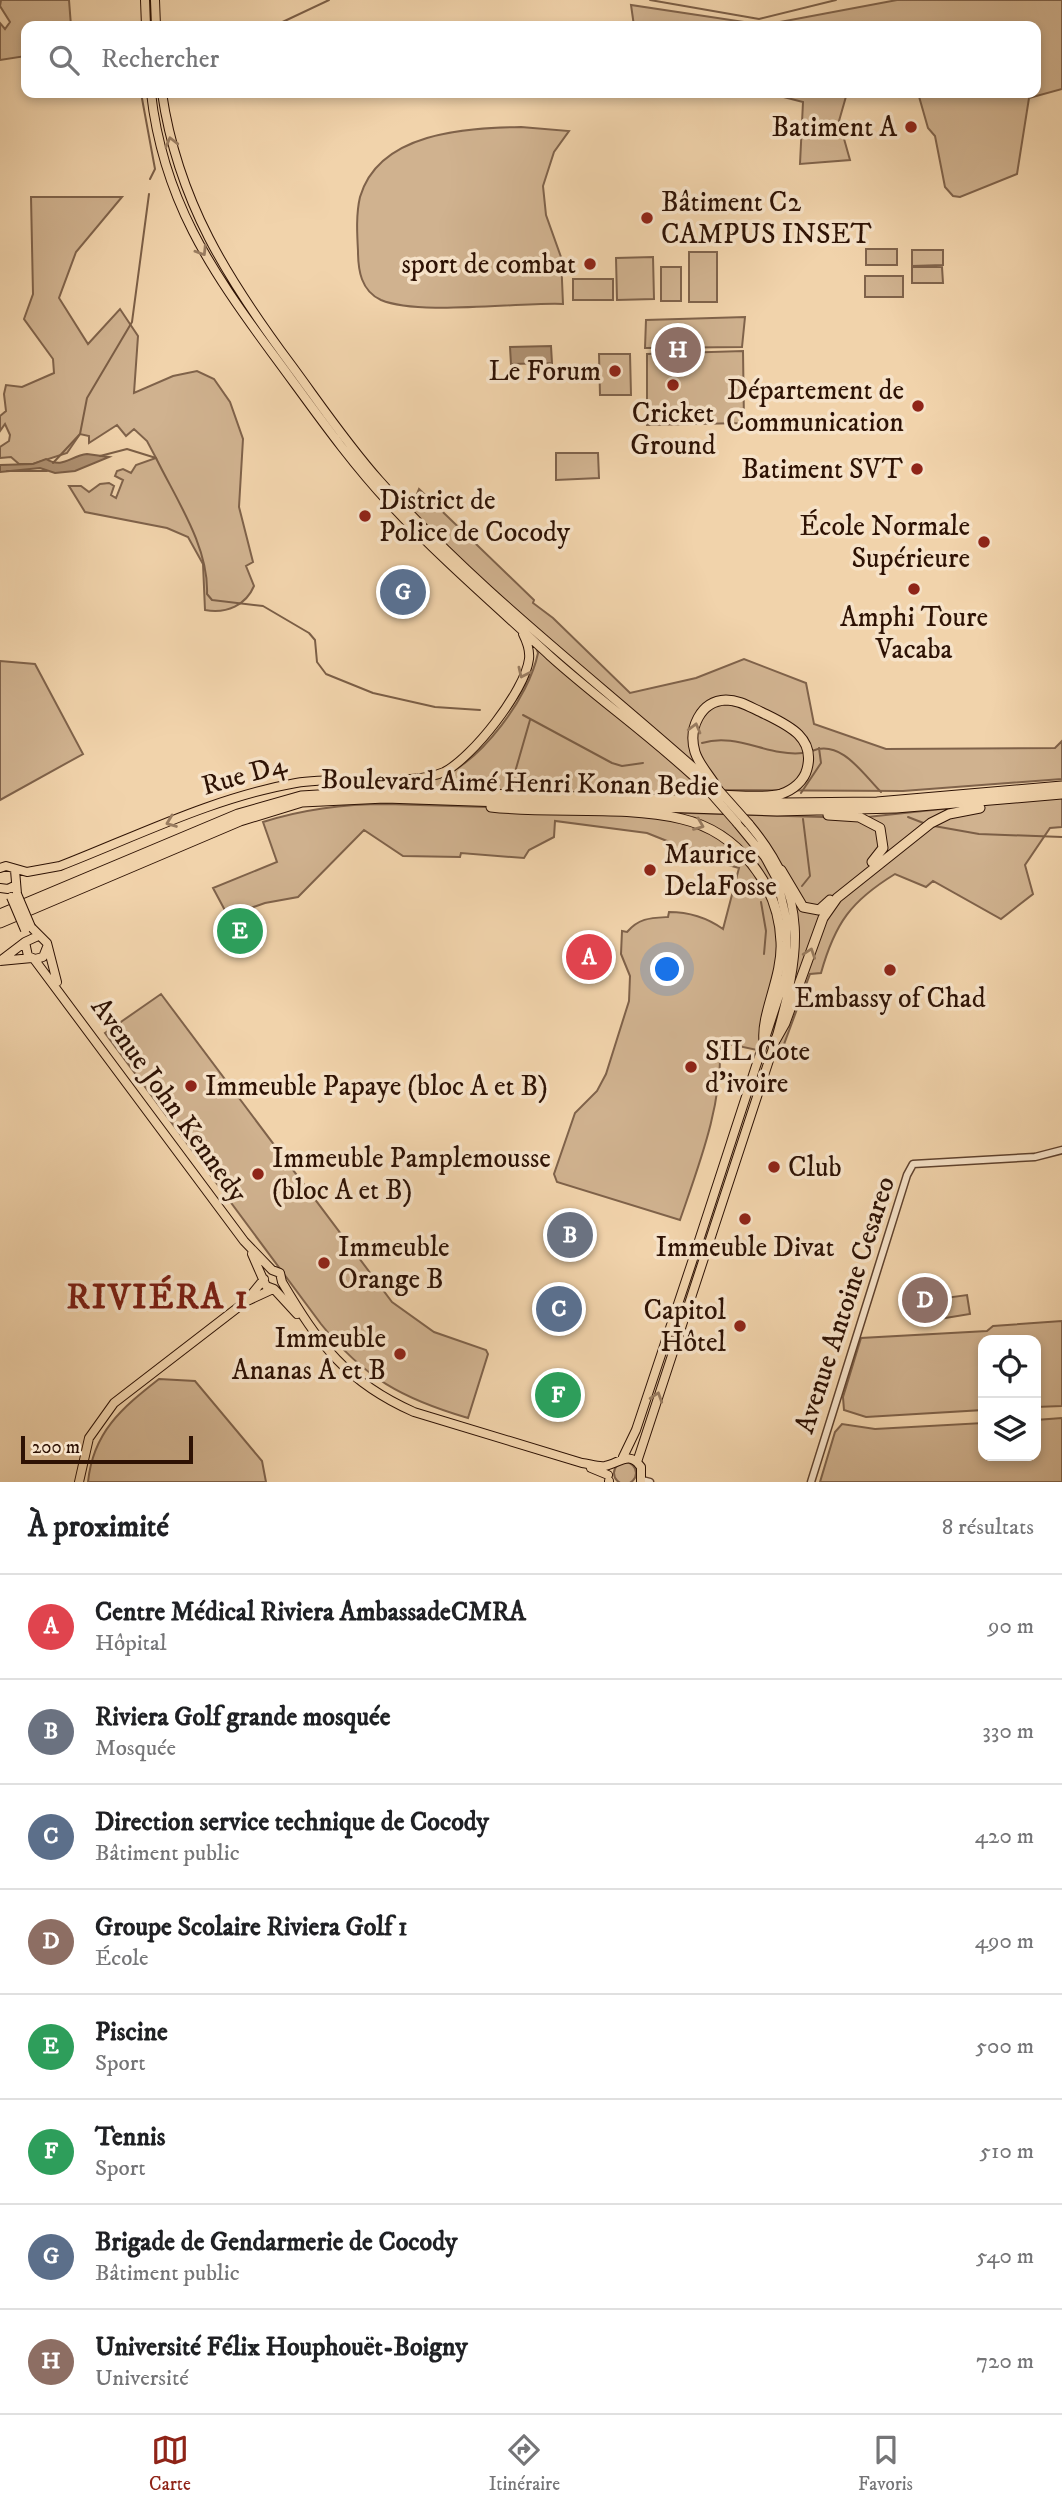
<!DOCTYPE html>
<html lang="fr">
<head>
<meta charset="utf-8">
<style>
  :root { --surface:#fff; --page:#f2f2f2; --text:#202124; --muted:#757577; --line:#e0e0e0; --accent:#8f2418 }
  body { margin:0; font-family:"IM FELL DW Pica",serif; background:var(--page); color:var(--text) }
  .controls { position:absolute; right:21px; bottom:21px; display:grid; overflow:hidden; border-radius:14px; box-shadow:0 4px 10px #0003 }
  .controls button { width:63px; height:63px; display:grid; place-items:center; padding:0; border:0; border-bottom:2px solid var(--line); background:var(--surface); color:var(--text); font:35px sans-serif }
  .scale { position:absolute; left:21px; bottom:18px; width:172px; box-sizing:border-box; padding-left:7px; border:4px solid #2e1204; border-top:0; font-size:19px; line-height:24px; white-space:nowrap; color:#2e1204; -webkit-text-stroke:5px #f6e2c8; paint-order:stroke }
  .you { position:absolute; left:668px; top:970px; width:24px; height:24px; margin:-18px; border:5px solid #fff; border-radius:50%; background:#1a73e8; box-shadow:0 0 0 10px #1a73e833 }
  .badge { display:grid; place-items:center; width:46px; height:46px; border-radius:50%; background:var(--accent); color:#fff; font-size:23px; font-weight:700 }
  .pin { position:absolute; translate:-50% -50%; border:4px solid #fff; box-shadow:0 2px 7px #0006 }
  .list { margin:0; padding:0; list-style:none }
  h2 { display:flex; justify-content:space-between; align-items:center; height:91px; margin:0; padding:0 28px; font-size:30px }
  h2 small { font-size:23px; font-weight:400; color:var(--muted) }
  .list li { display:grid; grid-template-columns:46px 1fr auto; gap:21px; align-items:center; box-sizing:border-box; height:105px; padding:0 28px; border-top:2px solid var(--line) }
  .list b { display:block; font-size:26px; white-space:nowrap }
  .list p { margin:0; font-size:23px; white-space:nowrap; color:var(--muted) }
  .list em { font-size:23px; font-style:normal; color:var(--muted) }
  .icon { flex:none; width:38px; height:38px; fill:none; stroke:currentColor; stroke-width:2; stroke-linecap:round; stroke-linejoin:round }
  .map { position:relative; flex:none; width:1062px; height:1482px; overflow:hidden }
  .search { position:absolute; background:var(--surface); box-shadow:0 4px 10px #0003; left:21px; right:21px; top:21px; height:77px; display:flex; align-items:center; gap:18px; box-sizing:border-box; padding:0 24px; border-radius:14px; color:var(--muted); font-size:26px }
  .sheet { height:931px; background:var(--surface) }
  nav { display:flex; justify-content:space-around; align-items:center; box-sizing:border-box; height:98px; border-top:2px solid var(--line); background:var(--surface); font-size:19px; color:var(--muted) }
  nav a { display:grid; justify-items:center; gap:4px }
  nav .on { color:var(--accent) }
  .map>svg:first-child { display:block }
  .green { fill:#d0b28f; stroke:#7f624a; stroke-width:2 }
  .water { fill:#af9172; stroke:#7b5e46; stroke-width:2 }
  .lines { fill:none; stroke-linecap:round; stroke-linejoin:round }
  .stream { stroke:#7b5e46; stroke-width:2 }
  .minor-casing { stroke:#5f422e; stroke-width:9 }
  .major-casing { stroke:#2e1204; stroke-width:10 }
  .highway-casing { stroke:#2e1204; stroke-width:11 }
  .minor { stroke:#f6e2c8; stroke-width:6 }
  .major { stroke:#f1d3ab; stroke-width:8 }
  .highway { stroke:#f1d3ab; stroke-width:9 }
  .major-bridge-casing { stroke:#2e1204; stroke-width:10; stroke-linecap:butt }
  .major-bridge { stroke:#f1d3ab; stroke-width:8 }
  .oneway { stroke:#997c60 }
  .poi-dot { fill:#8f2418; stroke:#f6e2c8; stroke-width:2.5 }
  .labels { text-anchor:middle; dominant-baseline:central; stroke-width:7; stroke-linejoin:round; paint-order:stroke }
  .poi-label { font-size:28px; fill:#2e1204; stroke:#f6e2c8; text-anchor:end }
  .street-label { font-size:28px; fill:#2e1204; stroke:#f6e2c8 }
  .district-label { font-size:35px; font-weight:bold; letter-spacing:2px; fill:#7a1f14; stroke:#f6e2c8 }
</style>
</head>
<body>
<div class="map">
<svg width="1062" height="1482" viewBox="0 0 1062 1482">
  <rect width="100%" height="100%" fill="#f1d3ab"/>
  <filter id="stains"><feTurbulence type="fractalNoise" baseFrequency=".00286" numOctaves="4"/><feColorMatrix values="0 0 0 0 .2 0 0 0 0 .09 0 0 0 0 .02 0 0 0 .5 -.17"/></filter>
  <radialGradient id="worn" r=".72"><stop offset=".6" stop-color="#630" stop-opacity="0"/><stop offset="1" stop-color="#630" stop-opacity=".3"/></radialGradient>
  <path class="green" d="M1,0H69L71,26H26V56L0,60V23L5,29L10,22L0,6Z
    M897,0H1062V89L1029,98L1017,174L960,197L953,196L945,187L935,136L928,128L918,93H1036V26H634L631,5L764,25Z
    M768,93H847L839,121L850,160L800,164L803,102Z
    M521,127L569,131L554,152L543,186L546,215L561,257L563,304C518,302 419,316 381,300C361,291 358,270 358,251C357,233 356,214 360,197C379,132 466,128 521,127Z
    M31,197H122L76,252L59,298L88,344L120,309L138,336L134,393L173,376L197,371L214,379L230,402L243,439L239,507L253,562L246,566L254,586C246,605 227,614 205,610L203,564L188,537L167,528L85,512L69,486H81L89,492L100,484L109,483L114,486L111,495L116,498L123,480L115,476L117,471L123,469L131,473L136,465L156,458L147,441L134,429L126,436L117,425L89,443V436L80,434L67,453L33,464H19L11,457L0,458V447L9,441L10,435L5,424L0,431V416L6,411L4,394L6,385L22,387L54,373L53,359L24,319L33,294Z
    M866,249H897V265H866Z
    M912,250H943V265L912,266Z
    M689,252H717V302H689Z
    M653,257L654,299L617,300L616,258Z
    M661,267H681V301H661Z
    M912,267H942L943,283H912Z
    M865,276H903V297H865Z
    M573,279H613V300H573Z
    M745,317L742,347L645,348L646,320Z
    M743,351L744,423L647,425V354Z
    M599,354H630L631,395H600Z
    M556,453H598L599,478L556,480Z
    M419,489L534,600L533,603L553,618L630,693L696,678L744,659L806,683L814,724L886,749L1055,748L1062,741V779L903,791L700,790L655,795L386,789L385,782C403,783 423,784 439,778C482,761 529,697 538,653L529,629L409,514Z
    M0,661L35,664L83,754L0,800Z
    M1062,796V827L1050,828L1025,865L1033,894L1001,919L933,881L926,887L895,874C851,901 835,923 821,973L810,974L780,1055L720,1042C723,1103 700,1162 680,1220L557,1182L554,1174L575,1113L597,1091L606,1074L629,1001L630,976L621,954L622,931L627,932C639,918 650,918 668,917L669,912C689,912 706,917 723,929L739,868L671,849L672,843L647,833L555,821L554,837L529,850L524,858L461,853L460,857L403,856L364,830L298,897L265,903L228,916L213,888L277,862L263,822C304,809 344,804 387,804L858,818Z
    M161,994L392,1302L434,1332L486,1350L488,1354L468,1418C403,1399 364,1378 321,1324L105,1033Z
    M967,1295L970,1314L933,1320L930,1300Z
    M1062,1321V1406L1036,1407V1340H983V1410L866,1417L844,1410L843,1397L861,1338L987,1331L993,1326Z
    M554,1378L571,1382L562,1412L546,1407Z
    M159,1379L195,1381L262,1461L266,1482H88C93,1432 122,1408 159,1379Z
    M1062,1418V1482H820L835,1432L842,1424L875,1429L983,1423V1456H1036V1420Z
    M614 1473a11 11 0 1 1 22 0a11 11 0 1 1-22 0Z"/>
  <path class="water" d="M551,346L552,363L511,364L510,347Z
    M87,454L109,457L75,471L55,473L40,468L0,472V465L33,464L46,459C63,469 70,456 87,454Z"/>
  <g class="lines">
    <path class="stream" d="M650,0L759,19L836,0
      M274,26L329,0
      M141,93L155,169L150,179
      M100,456L127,449L156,458C176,499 209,547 207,594L212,600L263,606L309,633L315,640L317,662L326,674L373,693L435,707L480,710
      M53,463L80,434L87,398L132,322L149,194
      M7,471H47
      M523,715L612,763L622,766L643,763
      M702,743C737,732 768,757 803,753
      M812,751C841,739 863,774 881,792
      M511,786L530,720
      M801,793L821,763L819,748
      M908,817L926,824
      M934,826L979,834L1062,837
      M802,886L810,876L803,819
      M761,902L766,931L764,954"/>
    <defs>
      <path id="minor" d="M642,1480L650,1482
        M811,1482L907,1175L913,1164L1035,1157L1062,1150"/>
      <path id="major" d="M145,0L146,26
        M155,0L156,26
        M151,93C163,199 210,269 272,353C310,404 346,457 389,503C439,557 496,606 550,656C601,702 658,741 708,790
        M162,93C178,202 228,280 292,366C320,404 347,444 379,480C478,592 600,683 711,783
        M0,868L6,866L27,872L60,866C137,836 215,797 296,783C339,775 410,787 444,772C472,758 525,691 529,659C530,651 527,642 523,634
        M15,870L17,894
        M0,888L8,889L16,885
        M31,927L47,943L57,982
        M38,936L25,942L28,956L35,959L43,957L47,947
        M34,959L244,1241L272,1270L280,1273L282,1282C319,1344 346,1382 414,1412L582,1463C590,1464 598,1467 605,1466C620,1463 629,1450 641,1467V1482
        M0,961L25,942
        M0,961L32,958
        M252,1254L266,1286L274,1289L297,1314
        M247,1300L264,1279
        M623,1457L636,1430L691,1265L786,974L787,922L777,879L765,857L737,823
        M637,1462L776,1039C800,953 811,898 749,824
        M591,1468L608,1475
        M609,1481V1482
        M79,1482L89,1438L114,1403L245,1302L273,1289"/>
      <path id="highway" d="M716,795C736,795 762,799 781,794C793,790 804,781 807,769C816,736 785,724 761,712C750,707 739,700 726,700C700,701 688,729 695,752C699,765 710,776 717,788
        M491,807C551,814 623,805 682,819C738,832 779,885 781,942C783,976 761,1014 764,1041
        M828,815L859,817L880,828L883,848L872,862
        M781,870L803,907L819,910L830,900
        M0,914L238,814L301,796L385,791L783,803L877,802L1062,786
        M0,923L240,821L302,802L385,798L777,811L896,808L1062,794
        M776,1039L785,1023L823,918L837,898L931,823L949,814L980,808"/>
    </defs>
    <use href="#minor" class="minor-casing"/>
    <use href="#major" class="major-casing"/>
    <use href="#highway" class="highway-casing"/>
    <use href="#minor" class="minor"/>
    <use href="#major" class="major"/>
    <use href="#highway" class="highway"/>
    <defs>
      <path id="major-bridge" d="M717,788L749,824
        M708,790L737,823
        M17,894L31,927
        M11,897L25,930"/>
    </defs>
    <use href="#major-bridge" class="major-bridge-casing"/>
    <use href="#major-bridge" class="major-bridge"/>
  </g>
  <defs><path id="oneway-chevron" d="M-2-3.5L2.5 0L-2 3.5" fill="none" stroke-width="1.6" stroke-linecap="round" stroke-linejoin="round" transform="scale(1.75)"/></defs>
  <g class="oneway">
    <use href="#oneway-chevron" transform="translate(171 142) rotate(-104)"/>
    <use href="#oneway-chevron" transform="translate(202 251) rotate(58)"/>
    <use href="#oneway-chevron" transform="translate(523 673) rotate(115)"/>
    <use href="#oneway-chevron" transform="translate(695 728) rotate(-75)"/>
    <use href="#oneway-chevron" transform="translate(171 822) rotate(159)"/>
    <use href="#oneway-chevron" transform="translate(699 825) rotate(22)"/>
    <use href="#oneway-chevron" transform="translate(810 953) rotate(-71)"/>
    <use href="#oneway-chevron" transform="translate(657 1397) rotate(-72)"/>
  </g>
  <g class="poi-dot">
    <circle cx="911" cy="127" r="7"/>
    <circle cx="647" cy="218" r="7"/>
    <circle cx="590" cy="264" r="7"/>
    <circle cx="615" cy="371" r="7"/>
    <circle cx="673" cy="385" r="7"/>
    <circle cx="918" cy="406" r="7"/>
    <circle cx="917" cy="469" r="7"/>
    <circle cx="365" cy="516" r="7"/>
    <circle cx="984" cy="542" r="7"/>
    <circle cx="914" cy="589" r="7"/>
    <circle cx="650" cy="870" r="7"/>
    <circle cx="890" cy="970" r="7"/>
    <circle cx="691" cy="1067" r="7"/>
    <circle cx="191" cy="1086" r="7"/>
    <circle cx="774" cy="1167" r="7"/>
    <circle cx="258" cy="1174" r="7"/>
    <circle cx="745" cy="1219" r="7"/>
    <circle cx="324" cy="1263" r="7"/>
    <circle cx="740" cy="1326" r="7"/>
    <circle cx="400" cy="1354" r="7"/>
  </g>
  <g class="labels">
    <g class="poi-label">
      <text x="897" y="127">Batiment A</text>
      <text x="661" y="202" text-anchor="start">Bâtiment C2<tspan x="661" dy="32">CAMPUS INSET</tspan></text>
      <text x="576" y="264">sport de combat</text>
      <text x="601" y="371">Le Forum</text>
      <text x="904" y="390">Département de<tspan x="904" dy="32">Communication</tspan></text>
      <text x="673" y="413" text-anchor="middle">Cricket<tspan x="673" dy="32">Ground</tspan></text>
      <text x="903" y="469">Batiment SVT</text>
      <text x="379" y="500" text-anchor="start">District de<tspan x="379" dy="32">Police de Cocody</tspan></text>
      <text x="970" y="526">École Normale<tspan x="970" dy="32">Supérieure</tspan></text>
      <text x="914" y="617" text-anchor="middle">Amphi Toure<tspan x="914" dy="32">Vacaba</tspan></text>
      <text x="664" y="854" text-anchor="start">Maurice<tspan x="664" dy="32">DelaFosse</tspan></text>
      <text x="890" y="998" text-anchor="middle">Embassy of Chad</text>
      <text x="705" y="1051" text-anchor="start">SIL Cote<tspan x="705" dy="32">d'ivoire</tspan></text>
      <text x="205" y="1086" text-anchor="start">Immeuble Papaye (bloc A et B)</text>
      <text x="272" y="1158" text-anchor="start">Immeuble Pamplemousse<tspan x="272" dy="32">(bloc A et B)</tspan></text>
      <text x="788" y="1167" text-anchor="start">Club</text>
      <text x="338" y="1247" text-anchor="start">Immeuble<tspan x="338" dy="32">Orange B</tspan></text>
      <text x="745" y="1247" text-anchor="middle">Immeuble Divat</text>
      <text x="726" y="1310">Capitol<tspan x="726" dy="32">Hôtel</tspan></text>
      <text x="386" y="1338">Immeuble<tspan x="386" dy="32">Ananas A et B</tspan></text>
    </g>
    <g class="street-label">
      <text transform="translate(244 775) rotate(-16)">Rue D4</text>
      <text transform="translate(520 783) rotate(1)">Boulevard Aimé Henri Konan Bedie</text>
      <text transform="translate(169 1100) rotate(54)">Avenue John Kennedy</text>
      <text transform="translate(845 1305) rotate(-72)">Avenue Antoine Cesareo</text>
    </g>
    <g class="district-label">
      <text x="158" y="1298">RIVIÉRA 1</text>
    </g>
  </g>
  <rect width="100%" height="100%" filter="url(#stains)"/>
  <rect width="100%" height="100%" fill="url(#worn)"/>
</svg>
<div class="controls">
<button><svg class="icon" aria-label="locate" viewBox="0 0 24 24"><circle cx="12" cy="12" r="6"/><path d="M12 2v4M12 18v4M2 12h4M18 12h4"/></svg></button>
<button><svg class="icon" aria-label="layers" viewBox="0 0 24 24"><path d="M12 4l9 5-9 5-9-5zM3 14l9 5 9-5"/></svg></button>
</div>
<div class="scale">200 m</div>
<div class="you"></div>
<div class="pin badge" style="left:589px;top:957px;background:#e0444e">A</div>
<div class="pin badge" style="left:570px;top:1235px;background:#6b7280">B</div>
<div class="pin badge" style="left:559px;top:1309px;background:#5c6f8a">C</div>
<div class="pin badge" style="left:925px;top:1300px;background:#8d6e63">D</div>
<div class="pin badge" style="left:240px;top:931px;background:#2e9e5b">E</div>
<div class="pin badge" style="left:558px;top:1395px;background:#2e9e5b">F</div>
<div class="pin badge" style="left:403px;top:592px;background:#5c6f8a">G</div>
<div class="pin badge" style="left:678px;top:350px;background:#8d6e63">H</div>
<div class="search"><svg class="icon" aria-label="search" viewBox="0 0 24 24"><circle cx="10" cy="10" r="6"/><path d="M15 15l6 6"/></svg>Rechercher</div>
</div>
<section class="sheet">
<h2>À proximité<small>8 résultats</small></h2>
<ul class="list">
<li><span class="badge" style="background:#e0444e">A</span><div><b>Centre Médical Riviera AmbassadeCMRA</b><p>Hôpital</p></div><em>90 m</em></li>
<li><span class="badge" style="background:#6b7280">B</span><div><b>Riviera Golf grande mosquée</b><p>Mosquée</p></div><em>330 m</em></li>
<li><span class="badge" style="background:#5c6f8a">C</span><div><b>Direction service technique de Cocody</b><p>Bâtiment public</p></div><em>420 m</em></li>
<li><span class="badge" style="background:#8d6e63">D</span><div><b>Groupe Scolaire Riviera Golf 1</b><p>École</p></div><em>490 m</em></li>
<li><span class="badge" style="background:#2e9e5b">E</span><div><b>Piscine</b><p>Sport</p></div><em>500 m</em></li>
<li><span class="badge" style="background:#2e9e5b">F</span><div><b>Tennis</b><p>Sport</p></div><em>510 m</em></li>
<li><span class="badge" style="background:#5c6f8a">G</span><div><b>Brigade de Gendarmerie de Cocody</b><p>Bâtiment public</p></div><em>540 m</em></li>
<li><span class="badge" style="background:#8d6e63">H</span><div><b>Université Félix Houphouët-Boigny</b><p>Université</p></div><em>720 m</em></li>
</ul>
</section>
<nav>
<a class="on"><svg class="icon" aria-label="map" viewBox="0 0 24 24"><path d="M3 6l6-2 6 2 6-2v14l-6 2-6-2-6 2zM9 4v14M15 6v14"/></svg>Carte</a>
<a><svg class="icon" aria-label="directions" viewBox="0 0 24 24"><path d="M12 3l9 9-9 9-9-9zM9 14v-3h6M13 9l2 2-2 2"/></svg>Itinéraire</a>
<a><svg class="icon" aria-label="saved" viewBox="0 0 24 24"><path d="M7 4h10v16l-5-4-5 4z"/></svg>Favoris</a>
</nav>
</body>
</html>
